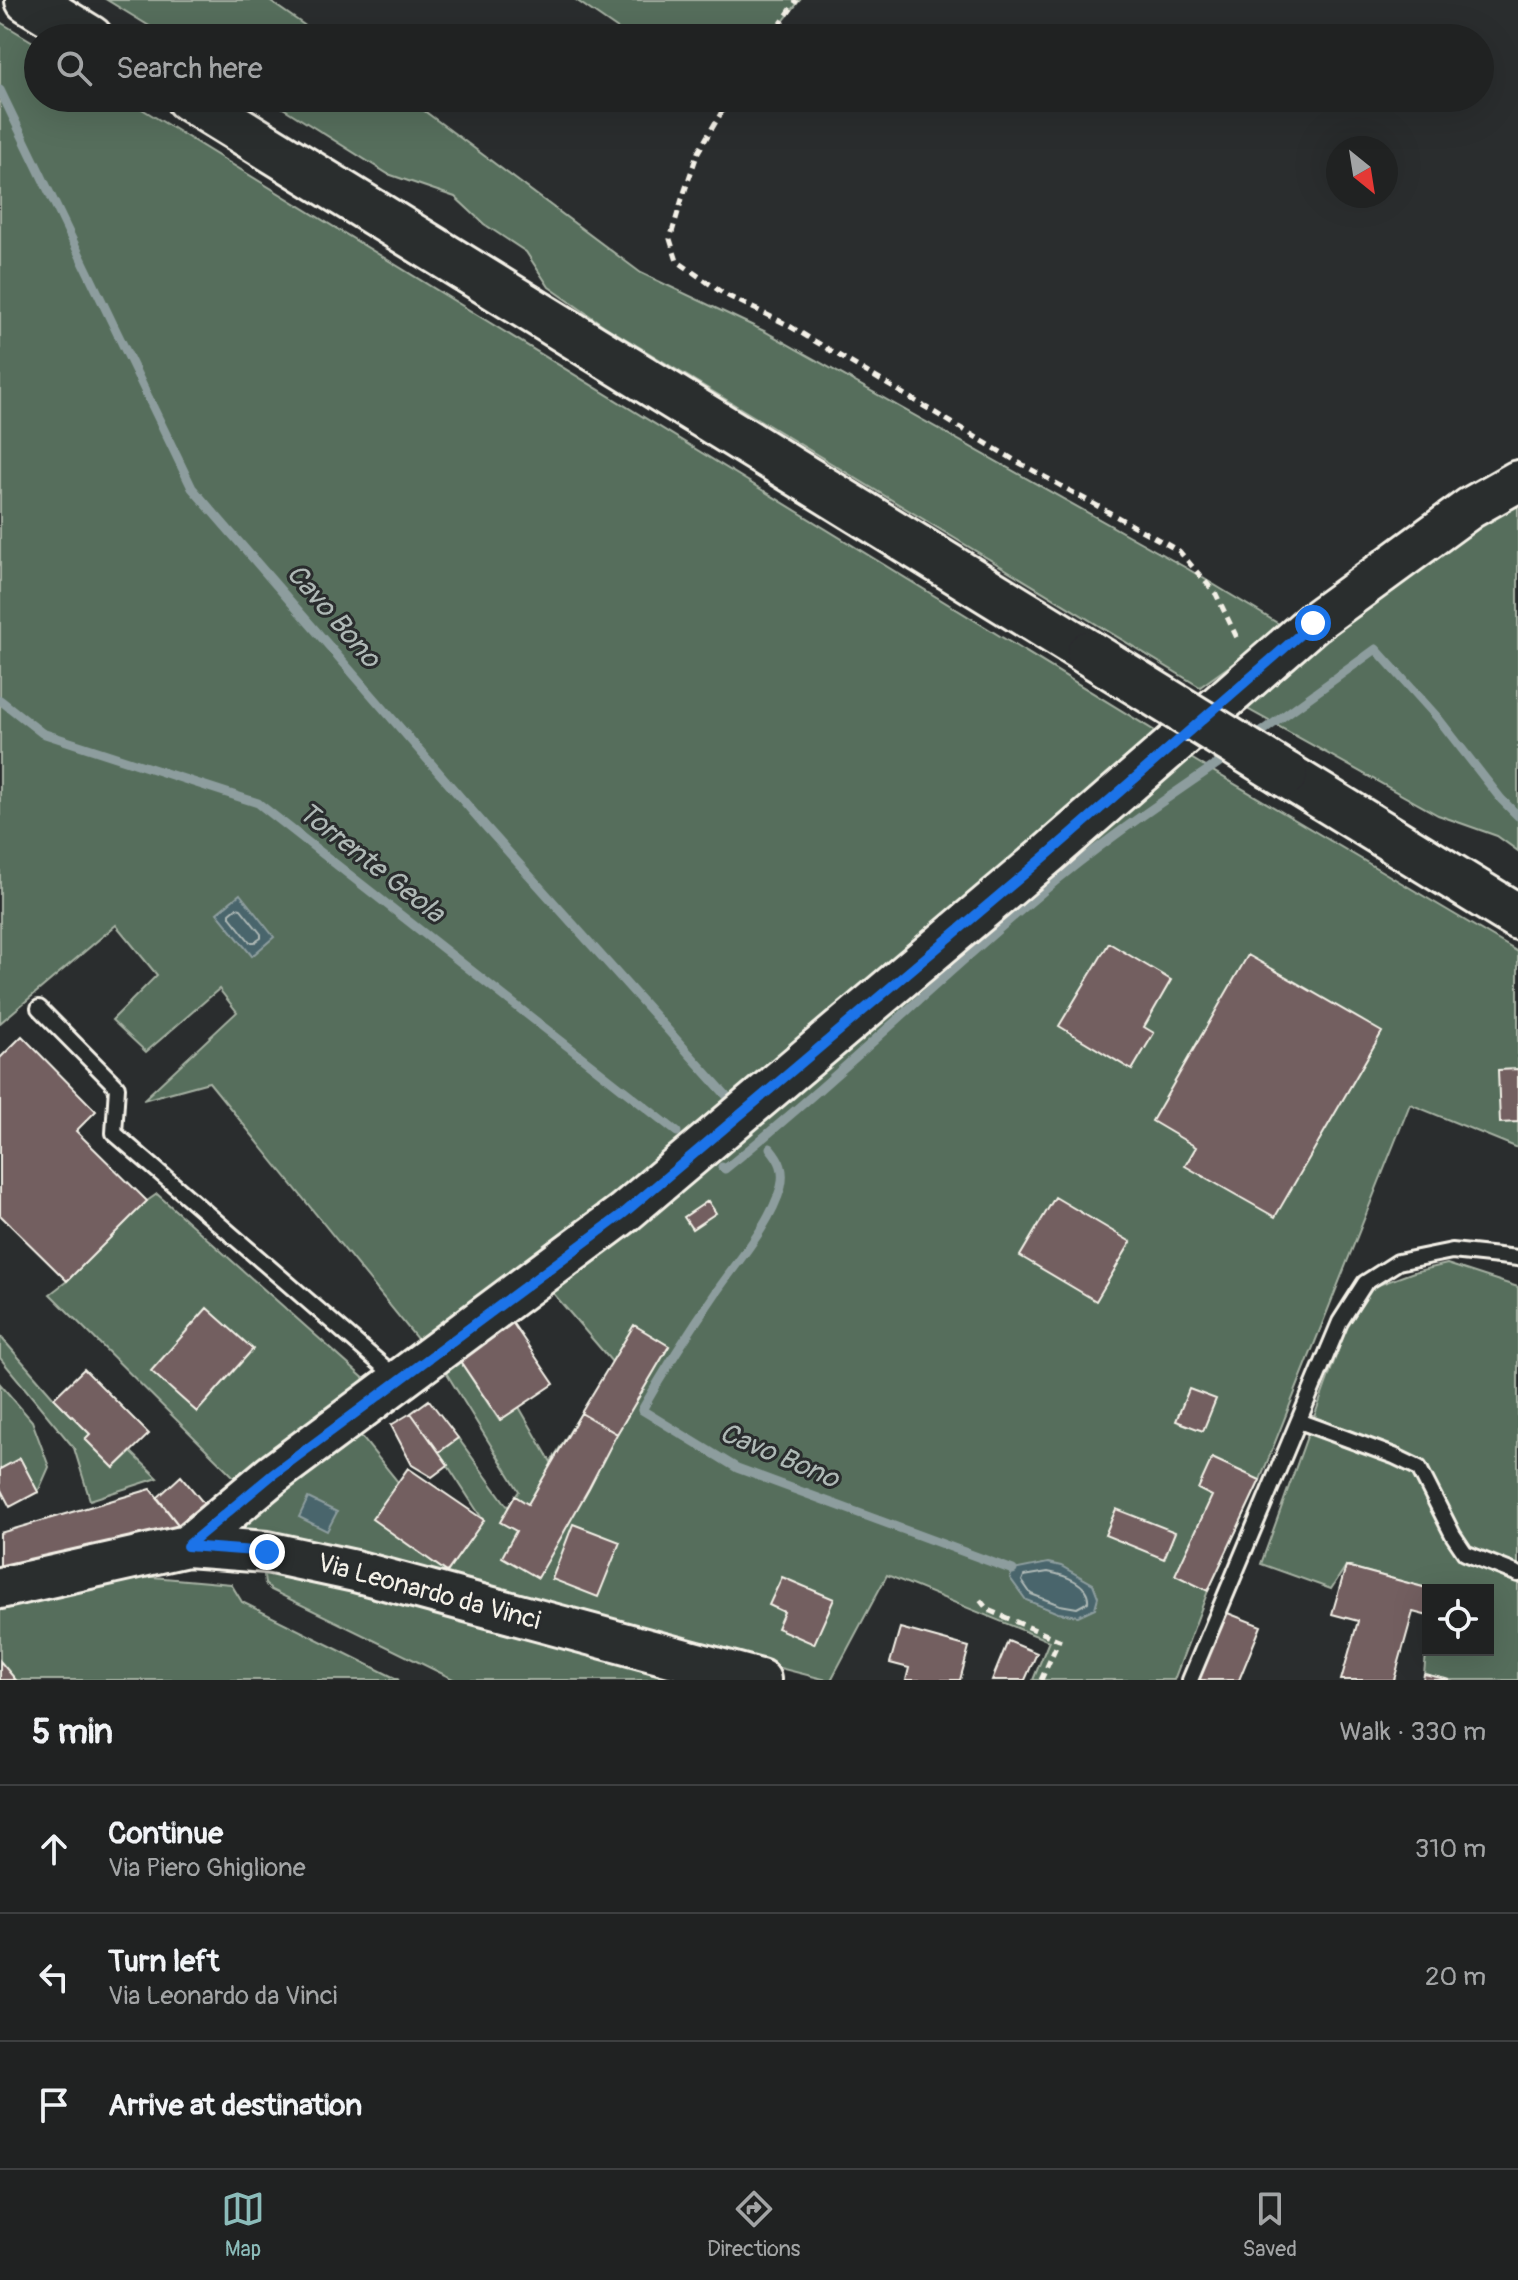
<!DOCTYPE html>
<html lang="en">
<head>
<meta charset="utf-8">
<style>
  :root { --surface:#202222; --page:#2d2f2f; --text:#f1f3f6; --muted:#a2a4a5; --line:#3d3f40; --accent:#8bbbb9 }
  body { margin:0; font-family:Pangolin,sans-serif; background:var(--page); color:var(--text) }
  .controls { position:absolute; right:24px; bottom:24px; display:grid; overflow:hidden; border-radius:0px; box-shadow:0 8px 32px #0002 }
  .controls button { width:72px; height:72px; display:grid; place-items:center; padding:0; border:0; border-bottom:2px solid var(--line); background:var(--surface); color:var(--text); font:40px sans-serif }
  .compass { position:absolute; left:1326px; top:136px; width:72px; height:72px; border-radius:50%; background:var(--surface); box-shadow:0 8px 32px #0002; rotate:150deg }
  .stop { position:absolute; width:24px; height:24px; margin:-18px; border:6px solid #1a73e8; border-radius:50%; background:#fff }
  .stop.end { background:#1a73e8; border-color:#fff; box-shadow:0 2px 8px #0008 }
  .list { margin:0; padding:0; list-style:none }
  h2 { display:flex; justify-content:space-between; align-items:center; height:104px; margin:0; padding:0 32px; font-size:34px }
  h2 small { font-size:26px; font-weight:400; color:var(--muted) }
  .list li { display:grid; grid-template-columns:52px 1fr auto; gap:24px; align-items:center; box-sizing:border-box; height:128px; padding:0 32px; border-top:2px solid var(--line) }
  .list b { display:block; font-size:30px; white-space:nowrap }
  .list p { margin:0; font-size:26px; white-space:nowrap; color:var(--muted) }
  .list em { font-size:26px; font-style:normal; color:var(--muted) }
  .icon { flex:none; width:44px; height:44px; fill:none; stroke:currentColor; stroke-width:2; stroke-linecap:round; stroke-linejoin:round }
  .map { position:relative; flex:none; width:1518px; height:1680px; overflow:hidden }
  .search { position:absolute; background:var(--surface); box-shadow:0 8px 32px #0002; left:24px; right:24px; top:24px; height:88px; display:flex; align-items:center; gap:20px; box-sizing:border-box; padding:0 28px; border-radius:44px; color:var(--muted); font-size:30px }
  .sheet { height:488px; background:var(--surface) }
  nav { display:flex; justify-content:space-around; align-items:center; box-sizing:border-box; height:112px; border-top:2px solid var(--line); background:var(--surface); font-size:22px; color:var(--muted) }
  nav a { display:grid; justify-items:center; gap:4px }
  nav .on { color:var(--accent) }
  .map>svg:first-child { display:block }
  .green { fill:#566e5c; stroke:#a5b0a2; stroke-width:2 }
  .water { fill:#48656c; stroke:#8d9d9e; stroke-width:2 }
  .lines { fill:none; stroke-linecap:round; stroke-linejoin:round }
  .shore { stroke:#afb9b6; stroke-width:2 }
  .stream { stroke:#8d9d9e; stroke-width:9 }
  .building { fill:#735f60; stroke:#f4f1e8; stroke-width:2 }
  .lane-casing { stroke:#f4f1e8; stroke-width:20 }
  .secondary-casing { stroke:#f4f1e8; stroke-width:46 }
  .highway-casing { stroke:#f4f1e8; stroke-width:50 }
  .path { stroke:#f4f1e8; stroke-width:5; stroke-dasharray:8 6; stroke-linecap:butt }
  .lane { stroke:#2a2d2e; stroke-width:14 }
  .secondary { stroke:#2a2d2e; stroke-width:40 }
  .highway { stroke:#2a2d2e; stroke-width:44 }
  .highway-bridge-casing { stroke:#f4f1e8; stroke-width:50; stroke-linecap:butt }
  .highway-bridge { stroke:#2a2d2e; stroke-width:44 }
  .route { stroke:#1a73e8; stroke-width:10 }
  .labels { text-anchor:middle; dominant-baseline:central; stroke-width:6; stroke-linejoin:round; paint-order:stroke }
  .street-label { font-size:26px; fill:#f4f1e8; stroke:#2a2d2e }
  .water-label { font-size:28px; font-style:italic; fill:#afb9b6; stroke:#2a2d2e }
</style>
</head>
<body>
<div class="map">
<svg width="1518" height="1680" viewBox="0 0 1518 1680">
  <rect width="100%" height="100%" fill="#2a2d2e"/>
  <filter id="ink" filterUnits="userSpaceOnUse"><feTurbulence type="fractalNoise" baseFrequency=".0125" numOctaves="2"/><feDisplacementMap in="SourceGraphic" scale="16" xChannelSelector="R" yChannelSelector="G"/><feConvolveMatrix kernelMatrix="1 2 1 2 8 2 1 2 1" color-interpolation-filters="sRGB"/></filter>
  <g filter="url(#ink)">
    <path class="green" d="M107,0H268L323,38H169Z
      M576,0H800L770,38H631Z
      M0,22L38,45V98H124L1158,733L618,1198L421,1344L209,1082L143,1100L237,1012L219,989L146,1052L112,1020L157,975L116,925L0,1023Z
      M267,98H407L641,273L764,331L1188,569L1284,627L1200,687L603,325L549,287L526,252L484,224L455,197L388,174Z
      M1518,501V851L1497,836L1438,815L1242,706C1330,634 1419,556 1518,501Z
      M1179,751L1518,952V1148L1410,1104L1260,1480L1208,1591L1174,1680H1033L1049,1641L887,1575L831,1680H827L244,1532L246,1509L356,1430L398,1482L448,1571L483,1520L439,1452L458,1438L508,1507L519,1491L445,1371L458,1358L499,1420L519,1407L551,1462L581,1413L617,1434L669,1346L634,1325L612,1362L547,1286Z
      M157,1194L368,1382L234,1477L50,1294L67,1281L147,1201Z
      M1447,1264L1518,1287V1680H1450L1424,1674L1428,1634V1650H1488V1590H1434L1346,1566L1331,1589L1261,1564L1349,1320L1370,1288L1414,1272Z
      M0,1336L54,1398L90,1434L85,1439L114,1468L131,1452L158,1478L90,1500L74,1448L0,1358Z
      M0,1384L32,1421L49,1467L38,1492L20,1459L0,1469Z
      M273,1572L295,1574L676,1680H455L271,1590L265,1584L264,1575Z
      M141,1576L231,1584L242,1602L399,1680H0V1605Z"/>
    <path class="water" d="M240,894L274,937L252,956L217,913Z
      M308,1498L337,1512L327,1531L299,1517Z
      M1048,1563L1061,1566L1093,1584L1098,1597L1095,1608L1078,1616L1058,1613L1026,1600L1010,1578L1013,1570Z"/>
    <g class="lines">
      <path class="shore" d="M236,908L241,909L261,934V938L255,942H250L230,917V913Z
        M1048,1572C1064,1575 1090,1583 1088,1602L1077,1608L1060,1605L1031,1594L1022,1581L1024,1576Z"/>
      <path class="stream" d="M0,90L192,488L487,828L734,1104
        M0,700L42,733L258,803L677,1132
        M1252,739L1376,649L1437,717L1501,799L1518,816
        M770,1148C780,1160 785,1170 781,1187C770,1225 740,1258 717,1291C690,1330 665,1369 642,1410L737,1468L1013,1570
        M722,1167L725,1169C834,1082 933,983 1040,894C1100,843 1166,799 1230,755"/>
    </g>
    <path class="building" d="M1109,943L1171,980L1144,1027L1154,1033L1132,1070L1059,1026Z
      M1248,955L1382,1032L1275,1217L1185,1166L1196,1147L1152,1121Z
      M22,1036L96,1111L76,1131L147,1201L67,1281L0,1215V1058Z
      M1518,1069V1122L1500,1123L1498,1070Z
      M1055,1197L1131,1242L1096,1301L1020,1256Z
      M708,1201L716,1213L692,1229L684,1217Z
      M207,1308L253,1349L197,1412L151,1371Z
      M512,1322L554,1384L500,1420L458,1358Z
      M634,1325L669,1346L617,1434L581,1413Z
      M84,1369L149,1434L114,1468L85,1439L90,1434L54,1398Z
      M1189,1389L1216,1399L1203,1431L1176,1421Z
      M429,1400L458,1438L439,1452L411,1413Z
      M411,1413L448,1465L432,1477L412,1465L391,1425Z
      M581,1413L617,1434L589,1488L538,1578L502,1557L516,1531L500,1522L515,1496L528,1504Z
      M20,1458L38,1492L10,1507L0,1488V1469Z
      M1212,1458L1260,1480L1208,1591L1175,1575L1212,1496L1198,1489Z
      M408,1468L484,1520L447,1572L372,1519Z
      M181,1476L206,1506L180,1527L157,1498Z
      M151,1489L180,1527L0,1578V1533Z
      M1116,1509L1175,1532L1164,1559L1105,1535Z
      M573,1524L620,1542L598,1597L552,1579Z
      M1346,1566L1434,1590H1428V1616L1413,1612L1394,1680H1341L1358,1621L1332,1614Z
      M782,1577L834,1599L814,1644L777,1628L784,1612L769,1605Z
      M1225,1612L1261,1626L1239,1680H1197Z
      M900,1628L969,1647L960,1680H906L909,1668L890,1663Z
      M1008,1641L1037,1653L1025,1680H992Z
      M0,1661L16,1680H0Z
      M1424,1674L1450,1680H1423Z"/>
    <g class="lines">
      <defs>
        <path id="lane" d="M39,1008L117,1087L114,1133L397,1378
          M1299,1421L1394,1456L1419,1468L1453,1535L1465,1553L1518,1574
          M1190,1680L1340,1322L1365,1283L1398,1262L1452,1251L1518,1258"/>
        <path id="secondary" d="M187,1546L272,1475L624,1213L1048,854L1313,623L1470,508L1518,481
          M0,1588L187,1546L267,1552L355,1571L760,1680"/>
        <path id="highway" d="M28,0L90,38
          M188,98L1089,653
          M1285,774L1518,917"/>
      </defs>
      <use href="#lane" class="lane-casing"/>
      <use href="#secondary" class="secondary-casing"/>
      <use href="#highway" class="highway-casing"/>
      <path class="path" d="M771,38L797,0
        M730,98L698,152L682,199L670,239L677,261L724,294L786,324L1016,461L1179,551L1216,594L1239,642
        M980,1600L988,1610L1059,1640L1041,1680"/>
      <use href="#lane" class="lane"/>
      <use href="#secondary" class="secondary"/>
      <use href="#highway" class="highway"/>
      <defs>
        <path id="highway-bridge" d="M1089,653L1285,774"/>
      </defs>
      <use href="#highway-bridge" class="highway-bridge-casing"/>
      <use href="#highway-bridge" class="highway-bridge"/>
    </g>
  </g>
  <g class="lines" filter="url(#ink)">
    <path class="route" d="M267,1552L187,1546L272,1475L624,1213L1048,854L1313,623"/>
  </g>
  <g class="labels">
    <g class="street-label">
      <text transform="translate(429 1592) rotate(15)">Via Leonardo da Vinci</text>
    </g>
    <g class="water-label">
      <text transform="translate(333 616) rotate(49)">Cavo Bono</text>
      <text transform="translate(371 863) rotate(38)">Torrente Geola</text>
      <text transform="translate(779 1456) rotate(23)">Cavo Bono</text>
    </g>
  </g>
</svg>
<div class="controls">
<button><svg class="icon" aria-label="locate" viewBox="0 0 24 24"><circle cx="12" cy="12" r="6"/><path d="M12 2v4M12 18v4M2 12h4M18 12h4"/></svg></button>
</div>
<svg class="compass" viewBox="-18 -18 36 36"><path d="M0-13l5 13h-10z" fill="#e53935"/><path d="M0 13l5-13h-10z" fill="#a2a4a5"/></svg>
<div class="stop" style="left:1313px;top:623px"></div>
<div class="stop end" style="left:267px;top:1552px"></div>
<div class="search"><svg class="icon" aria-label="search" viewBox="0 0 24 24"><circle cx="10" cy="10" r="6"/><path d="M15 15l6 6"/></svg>Search here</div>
</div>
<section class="sheet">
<h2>5 min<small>Walk · 330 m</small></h2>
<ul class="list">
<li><svg class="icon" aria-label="ahead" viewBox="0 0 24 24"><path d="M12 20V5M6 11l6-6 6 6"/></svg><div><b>Continue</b><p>Via Piero Ghiglione</p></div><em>310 m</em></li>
<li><svg class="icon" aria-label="left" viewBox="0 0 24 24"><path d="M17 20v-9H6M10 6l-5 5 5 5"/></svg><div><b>Turn left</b><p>Via Leonardo da Vinci</p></div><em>20 m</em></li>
<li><svg class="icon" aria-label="arrive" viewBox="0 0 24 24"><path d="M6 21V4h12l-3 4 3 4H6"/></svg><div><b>Arrive at destination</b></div></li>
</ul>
</section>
<nav>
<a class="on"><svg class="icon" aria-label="map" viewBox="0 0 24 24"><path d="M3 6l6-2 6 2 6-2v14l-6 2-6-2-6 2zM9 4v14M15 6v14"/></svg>Map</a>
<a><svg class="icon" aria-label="directions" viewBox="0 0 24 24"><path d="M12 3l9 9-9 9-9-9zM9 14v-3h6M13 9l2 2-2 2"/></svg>Directions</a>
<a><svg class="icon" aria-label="saved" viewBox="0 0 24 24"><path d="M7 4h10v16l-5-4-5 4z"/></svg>Saved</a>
</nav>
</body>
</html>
